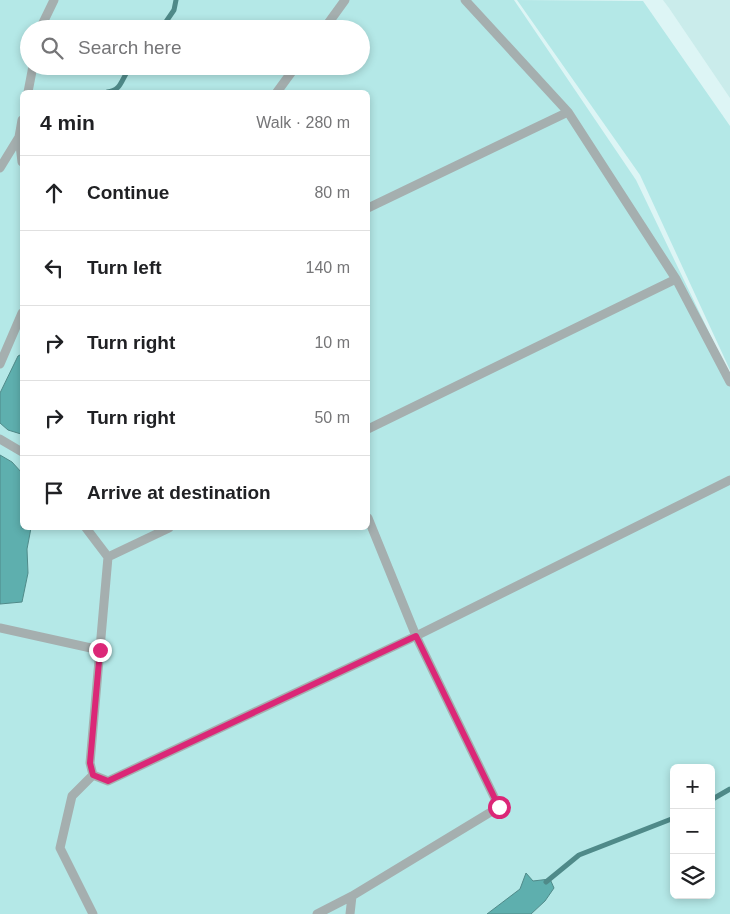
<!DOCTYPE html>
<html lang="en">
<head>
<meta charset="utf-8">
<style>
  :root { --surface:#fff; --page:#f6f6f6; --text:#202124; --muted:#757577; --line:#e0e0e0 }
  body { margin:0; font-family:Arial,sans-serif; background:var(--page); color:var(--text) }
  .controls { position:absolute; right:15px; bottom:15px; display:grid; overflow:hidden; border-radius:8px; box-shadow:0 2px 8px #0003 }
  .controls button { width:45px; height:45px; display:grid; place-items:center; padding:0; border:0; border-bottom:1px solid var(--line); background:var(--surface); color:var(--text); font:25px sans-serif }
  .stop { position:absolute; width:15px; height:15px; margin:-11px; border:4px solid #db2777; border-radius:50%; background:#fff }
  .stop.end { background:#db2777; border-color:#fff; box-shadow:0 1px 5px #0008 }
  .list { margin:0; padding:0; list-style:none }
  h2 { display:flex; justify-content:space-between; align-items:center; height:65px; margin:0; padding:0 20px; font-size:21px }
  h2 small { font-size:16px; font-weight:400; color:var(--muted) }
  .list li { display:grid; grid-template-columns:32px 1fr auto; gap:15px; align-items:center; box-sizing:border-box; height:75px; padding:0 20px; border-top:1px solid var(--line) }
  .list b { display:block; font-size:19px; white-space:nowrap }
  .list em { font-size:16px; font-style:normal; color:var(--muted) }
  .icon { flex:none; width:28px; height:28px; fill:none; stroke:currentColor; stroke-width:2; stroke-linecap:round; stroke-linejoin:round }
  .map { position:relative; flex:none; width:730px; height:914px; overflow:hidden }
  .search { position:absolute; background:var(--surface); box-shadow:0 2px 8px #0003; left:20px; top:20px; width:350px; height:55px; display:flex; align-items:center; gap:12px; box-sizing:border-box; padding:0 18px; border-radius:28px; color:var(--muted); font-size:19px }
  .panel { position:absolute; background:var(--surface); box-shadow:0 2px 8px #0003; left:20px; top:90px; width:350px; height:440px; border-radius:8px }
  .map>svg:first-child { display:block }
  .built { fill:#caeceb }
  .green { fill:#b4e8e7; fill-rule:evenodd }
  .water { fill:#5eafae; stroke:#4f8a89 }
  .lines { fill:none; stroke-linecap:round; stroke-linejoin:round }
  .stream { stroke:#4f8a89; stroke-width:5 }
  .lane { stroke:#a5afaf; stroke-width:9 }
  .route { stroke:#db2777; stroke-width:6 }
</style>
</head>
<body>
<div class="map">
<svg width="730" height="914" viewBox="0 0 730 914">
  <rect width="100%" height="100%" fill="#ddf5f5"/>
  <path class="built" d="M663,0H730V98L669,8Z"/>
  <path class="green" d="M0,0H514L636,180L730,376V914H531L545,901L520,889L487,914H0V604L22,602L28,573L27,549L31,528H368V92H22V354L18,356L0,393ZM29,29H361V66H29ZM674,768H711V895H674Z
    M517,0L643,1L730,126V370L640,175Z
    M0,423L8,430L22,434V473L12,462L0,455Z"/>
  <path class="water" d="M22,354V434H21L8,430L0,423V393L18,356Z
    M0,455L12,462L22,473V528H31L27,549L28,573L22,602L0,604Z
    M526,873L533,881L550,879L554,888L545,901L531,914H487L520,889Z"/>
  <g class="lines">
    <path class="stream" d="M161,29L174,10L176,0
      M107,92C124,91 121,74 133,66
      M711,800L730,789
      M546,882L579,855L674,818"/>
    <path class="lane" d="M465,0L568,112L676,279
      M40,29L54,0
      M324,29L345,0
      M28,92L33,66
      M277,92L296,66
      M22,120L19,137L22,162
      M0,168L19,137
      M368,208L568,112
      M0,364L22,313
      M368,429L676,279L730,382
      M0,439L22,452
      M86,528L108,557
      M0,628L100,650
      M93,775L90,763L108,557L169,528
      M93,914L60,848L72,796L93,775L108,781L416,636L730,480
      M317,914L352,896
      M350,914L352,896L499,807L416,636L368,518"/>
  </g>
  <g class="lines">
    <path class="route" d="M100,650L90,763L93,775L108,781L416,636L499,807"/>
  </g>
</svg>
<div class="controls">
<button>+</button>
<button>−</button>
<button><svg class="icon" aria-label="layers" viewBox="0 0 24 24"><path d="M12 4l9 5-9 5-9-5zM3 14l9 5 9-5"/></svg></button>
</div>
<div class="stop" style="left:499px;top:807px"></div>
<div class="stop end" style="left:100px;top:650px"></div>
<div class="search"><svg class="icon" aria-label="search" viewBox="0 0 24 24"><circle cx="10" cy="10" r="6"/><path d="M15 15l6 6"/></svg>Search here</div>
<section class="panel">
<h2>4 min<small>Walk · 280 m</small></h2>
<ul class="list">
<li><svg class="icon" aria-label="ahead" viewBox="0 0 24 24"><path d="M12 20V5M6 11l6-6 6 6"/></svg><div><b>Continue</b></div><em>80 m</em></li>
<li><svg class="icon" aria-label="left" viewBox="0 0 24 24"><path d="M17 20v-9H6M10 6l-5 5 5 5"/></svg><div><b>Turn left</b></div><em>140 m</em></li>
<li><svg class="icon" aria-label="right" viewBox="0 0 24 24"><path d="M7 20v-9h11M14 6l5 5-5 5"/></svg><div><b>Turn right</b></div><em>10 m</em></li>
<li><svg class="icon" aria-label="right" viewBox="0 0 24 24"><path d="M7 20v-9h11M14 6l5 5-5 5"/></svg><div><b>Turn right</b></div><em>50 m</em></li>
<li><svg class="icon" aria-label="arrive" viewBox="0 0 24 24"><path d="M6 21V4h12l-3 4 3 4H6"/></svg><div><b>Arrive at destination</b></div></li>
</ul>
</section>
</div>
</body>
</html>
